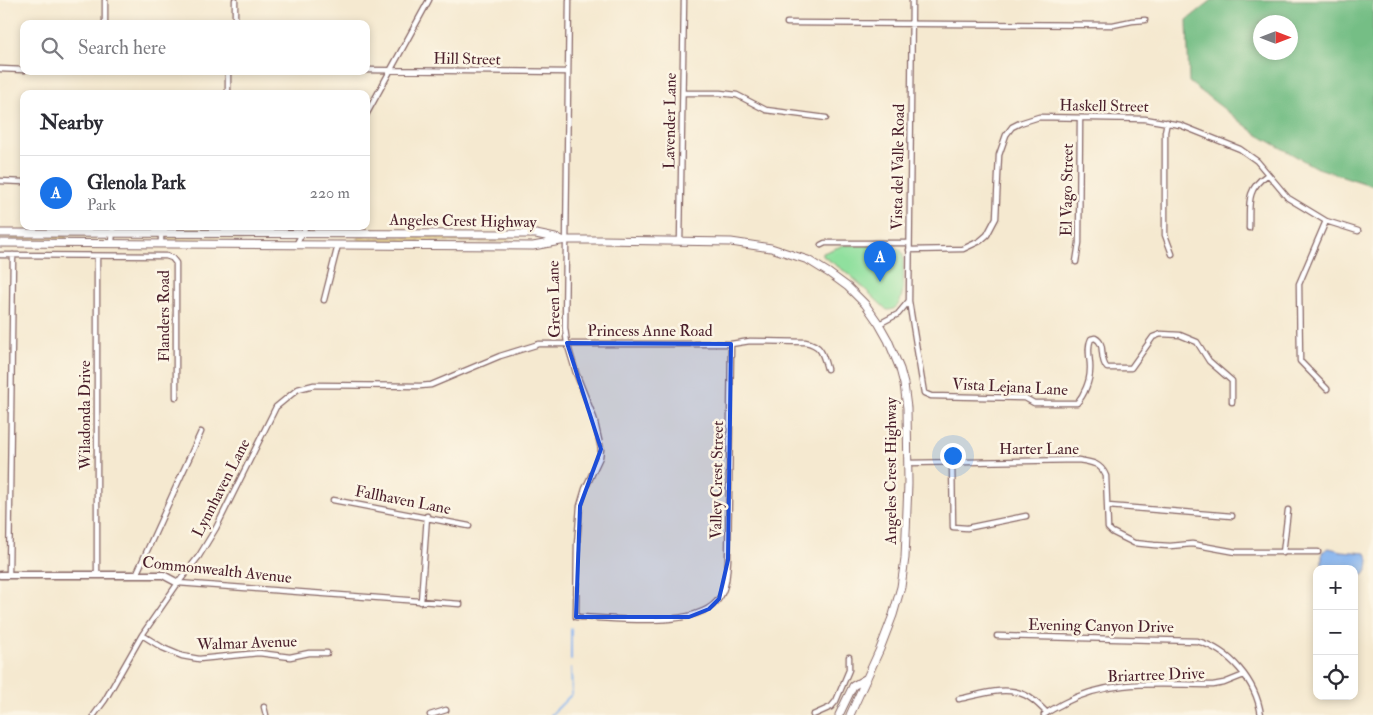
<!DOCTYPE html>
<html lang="en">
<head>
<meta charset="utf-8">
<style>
  :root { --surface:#fff; --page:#f2f2f3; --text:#2b2b33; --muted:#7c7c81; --line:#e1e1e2; --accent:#1a73e8 }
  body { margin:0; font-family:"IM FELL Double Pica",serif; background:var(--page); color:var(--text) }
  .controls { position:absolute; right:15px; bottom:15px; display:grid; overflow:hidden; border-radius:10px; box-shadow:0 2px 8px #0003 }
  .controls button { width:45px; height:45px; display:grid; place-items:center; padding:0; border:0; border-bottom:1px solid var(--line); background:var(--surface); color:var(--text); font:25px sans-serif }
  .compass { position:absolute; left:1253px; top:15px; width:45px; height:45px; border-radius:50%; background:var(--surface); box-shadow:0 2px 8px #0003; rotate:90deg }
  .you { position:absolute; left:952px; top:455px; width:18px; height:18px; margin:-12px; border:4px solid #fff; border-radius:50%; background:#1a73e8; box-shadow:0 0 0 8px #1a73e833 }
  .badge { display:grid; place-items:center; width:32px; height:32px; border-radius:50%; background:var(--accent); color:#fff; font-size:16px; font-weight:700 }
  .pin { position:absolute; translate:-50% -41px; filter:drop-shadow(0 1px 2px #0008) }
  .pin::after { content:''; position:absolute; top:26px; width:18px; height:15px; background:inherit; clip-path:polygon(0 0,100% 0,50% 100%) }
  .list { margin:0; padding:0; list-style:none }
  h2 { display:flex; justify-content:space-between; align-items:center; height:65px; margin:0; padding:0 20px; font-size:21px }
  h2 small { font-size:16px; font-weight:400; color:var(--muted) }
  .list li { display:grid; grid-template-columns:32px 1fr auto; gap:15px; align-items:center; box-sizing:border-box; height:75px; padding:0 20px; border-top:1px solid var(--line) }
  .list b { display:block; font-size:19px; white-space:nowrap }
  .list p { margin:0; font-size:16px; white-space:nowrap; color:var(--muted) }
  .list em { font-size:16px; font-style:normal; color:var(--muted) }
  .icon { flex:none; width:28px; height:28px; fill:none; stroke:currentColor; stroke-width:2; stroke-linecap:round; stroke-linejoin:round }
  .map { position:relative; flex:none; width:1373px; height:715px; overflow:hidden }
  .search { position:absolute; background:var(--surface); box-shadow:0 2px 8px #0003; left:20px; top:20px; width:350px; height:55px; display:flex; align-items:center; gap:12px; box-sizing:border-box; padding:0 18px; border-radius:10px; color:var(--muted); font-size:19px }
  .panel { position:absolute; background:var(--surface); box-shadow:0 2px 8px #0003; left:20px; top:90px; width:350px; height:140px; border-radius:10px }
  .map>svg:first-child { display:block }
  .green { fill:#90e09e; stroke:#6d8064 }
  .forest { fill:#74be85; stroke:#5f6e58; fill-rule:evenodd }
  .sand { fill:#eeda9e; stroke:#9c7c64 }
  .water { fill:#85b4ef; stroke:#686a8d }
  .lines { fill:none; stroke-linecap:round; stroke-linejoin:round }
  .stream { stroke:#85b4ef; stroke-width:2 }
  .street-casing { stroke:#866665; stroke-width:7 }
  .secondary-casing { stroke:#866665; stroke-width:9 }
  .primary-casing { stroke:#866665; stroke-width:9 }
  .street { stroke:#fff; stroke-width:4.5 }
  .secondary { stroke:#fff; stroke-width:6 }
  .primary { stroke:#fff; stroke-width:7 }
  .marked { fill:#1d4ed8; fill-opacity:0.2; stroke:#1d4ed8; stroke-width:4; stroke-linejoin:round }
  .labels { text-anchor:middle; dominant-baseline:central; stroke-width:5; stroke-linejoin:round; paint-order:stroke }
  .street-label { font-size:16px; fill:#4a1f2b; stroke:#fcf5e5 }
</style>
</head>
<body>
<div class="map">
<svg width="1373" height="715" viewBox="0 0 1373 715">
  <rect width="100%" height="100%" fill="#fcf5e5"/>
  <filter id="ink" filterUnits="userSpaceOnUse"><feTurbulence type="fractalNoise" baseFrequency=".02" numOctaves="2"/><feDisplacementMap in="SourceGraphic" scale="10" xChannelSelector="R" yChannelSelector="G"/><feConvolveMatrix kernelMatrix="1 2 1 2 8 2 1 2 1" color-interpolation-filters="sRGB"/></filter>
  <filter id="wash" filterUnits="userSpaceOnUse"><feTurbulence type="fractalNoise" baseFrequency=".0096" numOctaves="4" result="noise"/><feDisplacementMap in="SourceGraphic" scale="20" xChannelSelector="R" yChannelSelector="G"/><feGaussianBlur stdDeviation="1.12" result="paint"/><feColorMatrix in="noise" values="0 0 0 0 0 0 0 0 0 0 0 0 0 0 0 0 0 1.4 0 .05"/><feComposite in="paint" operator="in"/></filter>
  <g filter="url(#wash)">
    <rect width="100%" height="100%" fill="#f5e9d0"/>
    <path class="green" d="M844,245L892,246L901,250L903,255C903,269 908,312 887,310L850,275L823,256V253Z"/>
    <path class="forest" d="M1212,0H1373V186L1315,167L1258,135L1189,82L1187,20ZM1260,22H1290V52H1260Z"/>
    <path class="sand" d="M12,236H66V240H12Z
      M169,236H242V241H169L167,238Z
      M359,237H509V242L360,241L358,239Z"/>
    <path class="water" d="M1329,548L1341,551L1366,553C1370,562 1370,567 1364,575H1354V569H1330L1322,565V552Z"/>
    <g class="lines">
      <path class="stream" d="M571,629V660
        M551,715L572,694L571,668"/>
    </g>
  </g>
  <g filter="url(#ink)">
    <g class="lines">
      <defs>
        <path id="street" d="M105,0V24
          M235,0V24
          M569,0L565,328L567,343L576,373L594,418L601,449L600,457L585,489L580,506L577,544L576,617C611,617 700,631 720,597C727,586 727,573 728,560L731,344
          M912,0L909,301L924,393L931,396L1025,398L1034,403H1077C1084,395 1090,381 1090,370C1091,360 1086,349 1091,339L1095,338C1107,344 1098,358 1107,368H1131L1153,337L1161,334L1180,335L1197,342L1209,361L1232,381V402
          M787,23L1113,25L1132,21L1145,20
          M0,69L24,70
          M366,70L568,72
          M683,93H720L737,95L766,110L826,118
          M228,94V71
          M366,115L429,0
          M1167,122L1165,132V235L1172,254
          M0,181L24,182
          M1326,221L1299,284L1300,361L1327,389
          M161,226V244
          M1249,228C1250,205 1245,190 1267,175
          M680,242L684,0
          M112,244L113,226
          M296,245L306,226
          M821,245L825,243H909
          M909,250L963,249L980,241L987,235L996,218L999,155L1006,135L1012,127L1020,123L1039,117L1145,119L1180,125L1240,149L1257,161L1288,198L1326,221L1358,231
          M0,255L166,256L172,258L176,263V397
          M97,256V575
          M1076,262L1079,243L1080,118
          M324,300L338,245
          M879,324L898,314L908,302
          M952,462L953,527L967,528L1026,516
          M908,463L1078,460C1091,462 1101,463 1106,476L1108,528L1112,532L1134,543L1154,545L1170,546L1192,544L1236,552H1318
          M333,500L469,526
          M1108,506L1232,516
          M1283,553L1288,510
          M9,575L13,255
          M136,575L201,432
          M178,583L460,604
          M421,602L427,516
          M142,635L163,648L182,656L199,659L259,653L290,657L309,653H327
          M997,636L1197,641C1230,650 1256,681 1261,715
          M959,699C980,695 1005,685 1025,695C1034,699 1040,706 1047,713
          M264,707L266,715
          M94,715L105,700L142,635L178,583L199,556L216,528L276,407L298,389L314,385L420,386L431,385L500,356L539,344H731L750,341L805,342C822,345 823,355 827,369
          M430,715L446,710
          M813,715L831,707L836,701L849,670V657
          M1044,715C1050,710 1057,707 1064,703C1110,678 1163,685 1213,685L1224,683L1244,675"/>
        <path id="secondary" d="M0,575H163L178,583"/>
        <path id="primary" d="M0,233L536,234L560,239
          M0,243L533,246L566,240H601L731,242L771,248L808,260L829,273L848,287L865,304L879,324L888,340L900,369L904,384L907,408L908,484L905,558L901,587L893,615L880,649L850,715
          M839,715L853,686L867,678"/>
      </defs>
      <use href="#street" class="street-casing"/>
      <use href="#secondary" class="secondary-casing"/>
      <use href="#primary" class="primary-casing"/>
      <use href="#street" class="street"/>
      <use href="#secondary" class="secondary"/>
      <use href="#primary" class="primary"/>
    </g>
  </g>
  <path class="marked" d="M567,343L731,344L728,560L719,599L709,609L689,617H576L580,506L601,449Z"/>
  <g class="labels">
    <g class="street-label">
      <text transform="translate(467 59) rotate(1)">Hill Street</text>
      <text transform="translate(1104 106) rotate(1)">Haskell Street</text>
      <text transform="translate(670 121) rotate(-89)">Lavender Lane</text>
      <text transform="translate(898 167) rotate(-89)">Vista del Valle Road</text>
      <text transform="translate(1067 190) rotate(-89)">El Vago Street</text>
      <text transform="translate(463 221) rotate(1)">Angeles Crest Highway</text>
      <text transform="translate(554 299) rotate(-91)">Green Lane</text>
      <text transform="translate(164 316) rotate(-90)">Flanders Road</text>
      <text x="650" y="331">Princess Anne Road</text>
      <text transform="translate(1010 387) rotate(3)">Vista Lejana Lane</text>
      <text transform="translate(85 415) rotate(-90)">Wiladonda Drive</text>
      <text x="1039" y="449">Harter Lane</text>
      <text transform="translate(891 471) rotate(-90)">Angeles Crest Highway</text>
      <text transform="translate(717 480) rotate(-89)">Valley Crest Street</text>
      <text transform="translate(221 488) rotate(-63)">Lynnhaven Lane</text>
      <text transform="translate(403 500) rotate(11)">Fallhaven Lane</text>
      <text transform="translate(217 570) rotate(6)">Commonwealth Avenue</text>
      <text transform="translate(1101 626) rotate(1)">Evening Canyon Drive</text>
      <text transform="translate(247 643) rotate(-2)">Walmar Avenue</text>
      <text transform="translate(1156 675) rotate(-2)">Briartree Drive</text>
    </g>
  </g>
</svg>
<div class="controls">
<button>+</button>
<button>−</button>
<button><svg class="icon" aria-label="locate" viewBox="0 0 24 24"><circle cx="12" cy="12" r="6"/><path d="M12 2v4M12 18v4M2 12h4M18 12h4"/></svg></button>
</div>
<svg class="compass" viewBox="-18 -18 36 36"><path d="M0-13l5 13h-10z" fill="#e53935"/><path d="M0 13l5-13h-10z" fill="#7c7c81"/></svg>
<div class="you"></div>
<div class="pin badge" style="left:880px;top:282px">A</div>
<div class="search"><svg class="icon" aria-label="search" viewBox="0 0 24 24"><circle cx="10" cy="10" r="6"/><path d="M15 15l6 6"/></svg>Search here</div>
<section class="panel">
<h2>Nearby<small></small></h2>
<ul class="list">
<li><span class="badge">A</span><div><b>Glenola Park</b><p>Park</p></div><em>220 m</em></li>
</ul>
</section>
</div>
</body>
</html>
